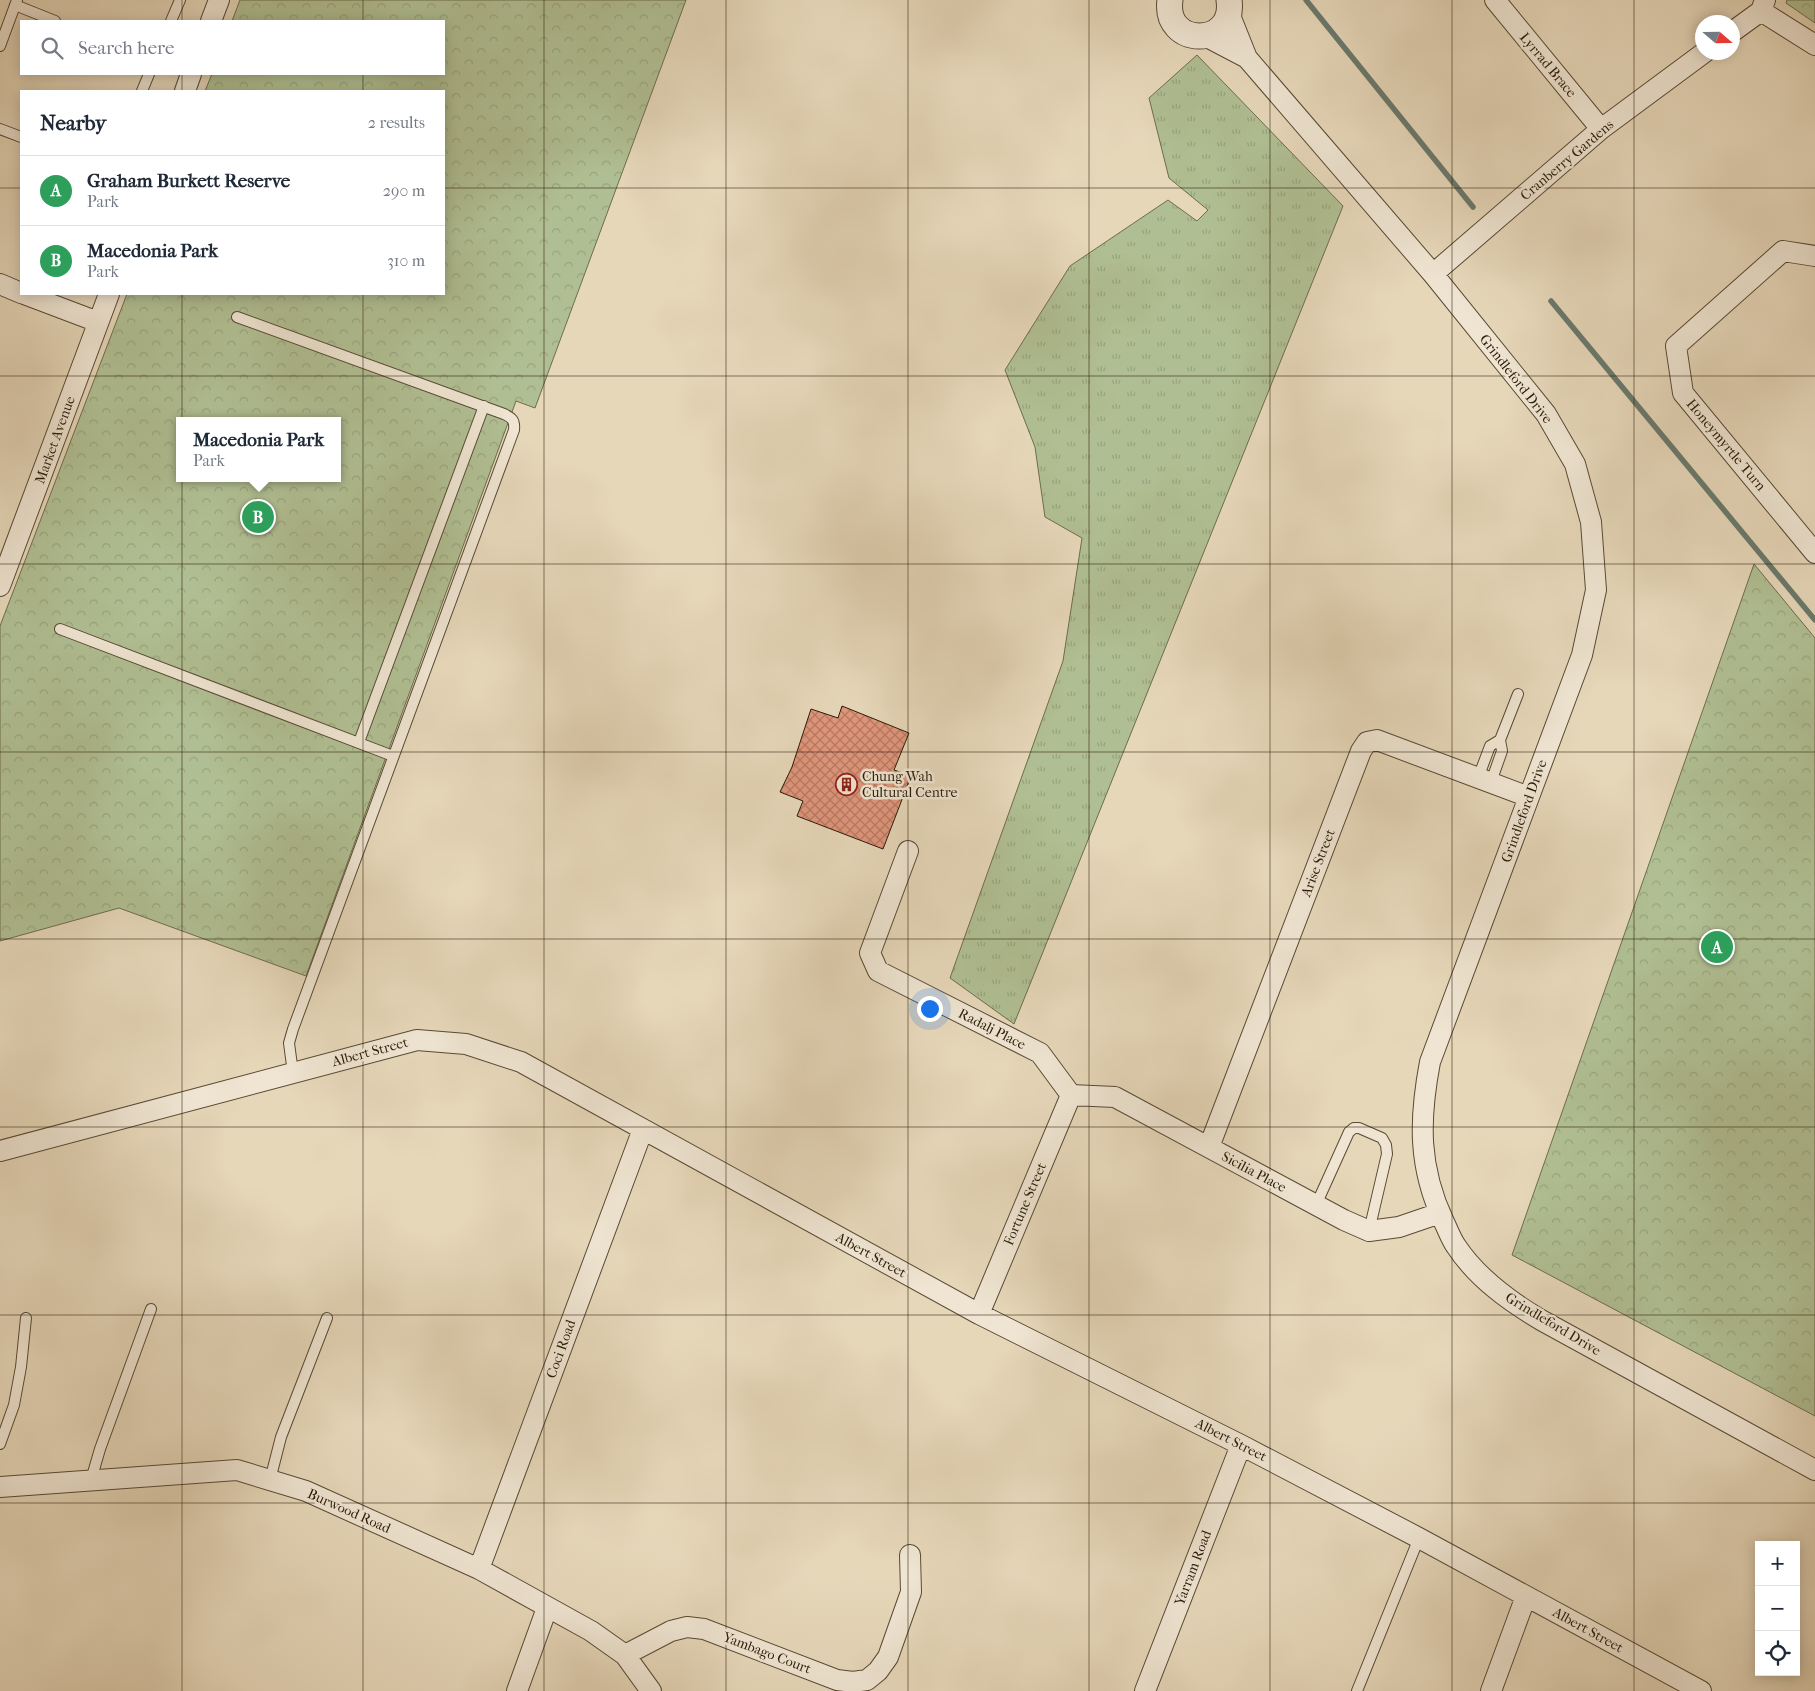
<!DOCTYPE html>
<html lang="en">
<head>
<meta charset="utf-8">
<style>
  :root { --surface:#fff; --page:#f6f6f7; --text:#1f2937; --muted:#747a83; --line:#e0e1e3; --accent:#2563eb }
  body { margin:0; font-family:"IM FELL French Canon",serif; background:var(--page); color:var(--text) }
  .controls { position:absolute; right:15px; bottom:15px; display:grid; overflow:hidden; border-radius:0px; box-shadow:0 2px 12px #0003 }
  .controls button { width:45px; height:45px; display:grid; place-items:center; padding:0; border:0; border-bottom:1px solid var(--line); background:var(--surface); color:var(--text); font:25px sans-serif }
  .compass { position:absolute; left:1695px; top:15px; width:45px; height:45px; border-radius:50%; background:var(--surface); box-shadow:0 2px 12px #0003; rotate:110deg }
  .you { position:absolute; left:929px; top:1008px; width:18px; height:18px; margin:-12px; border:4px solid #fff; border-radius:50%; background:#1a73e8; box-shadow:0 0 0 8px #1a73e833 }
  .badge { display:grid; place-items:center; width:32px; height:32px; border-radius:50%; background:var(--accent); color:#fff; font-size:16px; font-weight:700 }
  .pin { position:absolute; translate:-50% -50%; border:2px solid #fff; box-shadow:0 1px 5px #0006 }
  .popup { position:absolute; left:176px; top:417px; width:165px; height:65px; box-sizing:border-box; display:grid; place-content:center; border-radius:0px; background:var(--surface); filter:drop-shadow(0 1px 4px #0005); font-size:16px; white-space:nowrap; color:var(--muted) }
  .popup b { font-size:19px; color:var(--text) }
  .popup::after { content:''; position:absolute; left:50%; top:100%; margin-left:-10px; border:10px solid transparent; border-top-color:var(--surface) }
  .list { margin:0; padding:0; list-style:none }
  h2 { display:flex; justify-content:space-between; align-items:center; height:65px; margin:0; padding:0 20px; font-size:21px }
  h2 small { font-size:16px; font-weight:400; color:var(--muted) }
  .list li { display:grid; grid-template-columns:32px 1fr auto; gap:15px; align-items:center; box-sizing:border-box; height:70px; padding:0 20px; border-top:1px solid var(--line) }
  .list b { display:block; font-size:19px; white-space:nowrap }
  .list p { margin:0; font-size:16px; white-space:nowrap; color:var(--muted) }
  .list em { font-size:16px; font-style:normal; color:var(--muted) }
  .icon { flex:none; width:28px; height:28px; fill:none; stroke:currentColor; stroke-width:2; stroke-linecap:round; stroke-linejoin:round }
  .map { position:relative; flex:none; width:1815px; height:1691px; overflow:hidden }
  .search { position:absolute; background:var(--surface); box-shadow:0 2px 12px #0003; left:20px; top:20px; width:425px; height:55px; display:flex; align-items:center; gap:12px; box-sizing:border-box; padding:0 18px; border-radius:0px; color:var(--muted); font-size:19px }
  .panel { position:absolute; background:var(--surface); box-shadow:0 2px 12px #0003; left:20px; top:90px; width:425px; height:205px; border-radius:0px }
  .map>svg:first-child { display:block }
  .grass { fill:url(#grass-tufts); stroke:#6c6d4d }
  .park { fill:url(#park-crowns); stroke:#6c6d4d; fill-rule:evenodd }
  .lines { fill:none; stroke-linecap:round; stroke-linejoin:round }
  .stream { stroke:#6a7a6d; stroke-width:5.5 }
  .building { fill:url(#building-cross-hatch); stroke:#291b07 }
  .service-casing { stroke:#584a34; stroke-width:12 }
  .minor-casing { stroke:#584a34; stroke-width:22 }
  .tertiary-casing { stroke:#584a34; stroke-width:27 }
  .service { stroke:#efe5d2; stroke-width:10 }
  .minor { stroke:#efe5d2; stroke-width:20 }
  .tertiary { stroke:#efe5d2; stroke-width:25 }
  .grid { fill:none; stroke:#291b07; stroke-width:1; stroke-opacity:0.55 }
  .labels { text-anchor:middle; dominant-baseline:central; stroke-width:5; stroke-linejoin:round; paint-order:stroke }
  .street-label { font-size:14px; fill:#291b07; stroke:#efe5d2 }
  .poi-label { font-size:14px; fill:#291b07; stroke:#efe5d2; text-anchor:start }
</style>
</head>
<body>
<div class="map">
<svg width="1815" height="1691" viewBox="0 0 1815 1691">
  <defs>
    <pattern id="grass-tufts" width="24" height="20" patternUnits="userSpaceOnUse" patternTransform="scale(1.25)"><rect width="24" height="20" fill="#b0bf93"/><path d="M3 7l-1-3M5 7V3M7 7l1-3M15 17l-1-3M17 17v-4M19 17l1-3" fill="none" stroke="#97a47d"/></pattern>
    <pattern id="park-crowns" width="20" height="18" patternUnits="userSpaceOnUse" patternTransform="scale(1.25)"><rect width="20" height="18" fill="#b0bf93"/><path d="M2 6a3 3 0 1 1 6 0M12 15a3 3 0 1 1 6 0" fill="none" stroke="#97a47d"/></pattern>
    <pattern id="building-cross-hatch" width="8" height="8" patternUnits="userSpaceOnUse" patternTransform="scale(1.25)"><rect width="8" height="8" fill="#e1967c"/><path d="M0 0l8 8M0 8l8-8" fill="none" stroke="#b67a64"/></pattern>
  </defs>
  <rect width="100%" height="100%" fill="#e6d7b9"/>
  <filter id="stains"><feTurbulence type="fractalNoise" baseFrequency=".004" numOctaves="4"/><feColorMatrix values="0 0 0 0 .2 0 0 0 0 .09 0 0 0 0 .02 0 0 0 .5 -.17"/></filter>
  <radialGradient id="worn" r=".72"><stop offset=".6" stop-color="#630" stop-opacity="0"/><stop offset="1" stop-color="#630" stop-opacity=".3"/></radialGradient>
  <path class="grass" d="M1197,55L1343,206L1014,1024L950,978L1063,661L1082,538L1045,517L1035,447L1005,370L1070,266L1168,200L1197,221L1208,210L1169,178L1149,98Z"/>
  <path class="park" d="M240,0H686L535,408L516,401L306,976L119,908L0,941V626L127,294H444V91H205L212,74H444V21H232ZM179,421H337V478H179Z
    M1787,0H1815V23L1786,3Z
    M1754,564L1815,638V1416L1512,1255Z"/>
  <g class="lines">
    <path class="stream" d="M1306,0L1473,207
      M1551,301L1815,620"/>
  </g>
  <path class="building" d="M842,706L909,733L894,770L911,776L883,849L797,816L803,801L780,792L792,767L811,709L838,718Z"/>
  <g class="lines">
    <defs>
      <path id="service" d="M15,5L55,21
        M171,21L180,0
        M0,46L17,0
        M142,91L149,74
        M0,129L21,137
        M237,317L504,414C512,418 515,420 514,430L293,1029L289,1043L293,1073
        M60,629L393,756
        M359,742L484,406
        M1478,778L1490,746L1500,740
        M1491,782L1502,751L1500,740L1518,694
        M1316,1205L1349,1132L1354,1128H1359L1382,1138L1386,1145L1387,1154L1369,1231
        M0,1444L14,1405L21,1367L26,1318
        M91,1480L100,1449L151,1309
        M270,1480L281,1437L327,1318
        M1357,1691L1419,1538"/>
      <path id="minor" d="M1495,0L1601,129
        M1761,11L1815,45
        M1229,13L1247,58L1433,274L1546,414L1575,464L1591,522L1596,590L1582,655L1430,1062C1419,1120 1418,1167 1444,1222C1448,1230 1451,1239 1456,1246C1477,1278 1509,1301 1541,1320L1815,1470
        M211,21L219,0
        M1732,32L1761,11L1765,0
        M1205,36L1247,58
        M185,91L191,74
        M1815,256L1783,251L1676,346L1683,393L1815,553
        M1433,274L1601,129L1705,52
        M0,284L21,293
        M24,294L98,322
        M0,586L109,294
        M908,851L870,953L878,971L1040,1053L1071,1095
        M1071,1095L1115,1097L1344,1220L1369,1231L1399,1227L1440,1213
        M1209,1147L1361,751L1367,742L1377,740L1529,797
        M0,1151L417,1040L466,1044L521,1062L979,1314L1241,1445L1419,1538L1701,1691
        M979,1314L1071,1095
        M0,1487L237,1470L306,1491L479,1569L591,1631L625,1655L651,1691
        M479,1569L643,1129
        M625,1655L671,1631L687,1627L704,1629L837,1680L853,1682L867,1680L878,1671L888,1657L911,1592L910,1555
        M517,1691L547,1608
        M1145,1691L1241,1445
        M1491,1691L1526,1596"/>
      <path id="tertiary" d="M1170,0C1163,48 1236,48 1229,0"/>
    </defs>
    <use href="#service" class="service-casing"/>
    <use href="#minor" class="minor-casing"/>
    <use href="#tertiary" class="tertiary-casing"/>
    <use href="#service" class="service"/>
    <use href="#minor" class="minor"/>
    <use href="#tertiary" class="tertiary"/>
  </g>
  <path class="grid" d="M182,0V21M363,0V21M544,0V1691M726,0V1691M908,0V1691M1089,0V1691M1270,0V1691M1452,0V1691M1634,0V1691M182,74V91M363,74V91M0,188H21M444,188H1815M182,294V1691M363,294V1691M0,376H1815M0,564H1815M0,752H1815M0,939H1815M0,1127H1815M0,1315H1815M0,1503H1815"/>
  <defs>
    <symbol id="building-ring" viewBox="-11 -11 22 22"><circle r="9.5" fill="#efe5d2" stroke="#8f2418" stroke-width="1.5"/><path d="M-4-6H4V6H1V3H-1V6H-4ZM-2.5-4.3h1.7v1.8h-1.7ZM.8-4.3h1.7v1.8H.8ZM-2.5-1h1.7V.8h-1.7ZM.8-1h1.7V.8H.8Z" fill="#8f2418"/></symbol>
  </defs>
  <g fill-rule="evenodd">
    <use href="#building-ring" x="834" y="772" width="25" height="25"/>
  </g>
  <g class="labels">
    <g class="street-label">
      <text transform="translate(1548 65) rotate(50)">Lyrrad Brace</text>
      <text transform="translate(1567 160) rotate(-40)">Cranberry Gardens</text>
      <text transform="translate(1516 379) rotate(52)">Grindleford Drive</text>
      <text transform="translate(55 440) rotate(-70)">Market Avenue</text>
      <text transform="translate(1726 445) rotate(50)">Honeymyrtle Turn</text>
      <text transform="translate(1524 811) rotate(-70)">Grindleford Drive</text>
      <text transform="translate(1318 863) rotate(-69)">Arise Street</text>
      <text transform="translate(992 1029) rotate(27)">Radalj Place</text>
      <text transform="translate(370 1052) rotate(-15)">Albert Street</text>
      <text transform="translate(1254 1172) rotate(28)">Sicilia Place</text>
      <text transform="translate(1025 1204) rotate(-67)">Fortune Street</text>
      <text transform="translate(871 1255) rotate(29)">Albert Street</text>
      <text transform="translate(1553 1324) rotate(31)">Grindleford Drive</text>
      <text transform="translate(561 1349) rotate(-70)">Coci Road</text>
      <text transform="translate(1231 1440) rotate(27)">Albert Street</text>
      <text transform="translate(349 1511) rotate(24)">Burwood Road</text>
      <text transform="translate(1193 1568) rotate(-69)">Yarram Road</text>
      <text transform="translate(1588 1630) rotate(29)">Albert Street</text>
      <text transform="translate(767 1653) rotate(21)">Yambago Court</text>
    </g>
    <g class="poi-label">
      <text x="862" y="776">Chung Wah<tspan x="862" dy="16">Cultural Centre</tspan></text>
    </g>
  </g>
  <rect width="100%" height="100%" filter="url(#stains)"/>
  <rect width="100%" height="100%" fill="url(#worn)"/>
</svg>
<div class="controls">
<button>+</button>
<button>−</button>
<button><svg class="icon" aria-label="locate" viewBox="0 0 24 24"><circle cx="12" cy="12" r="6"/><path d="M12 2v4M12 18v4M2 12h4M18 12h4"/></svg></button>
</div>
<svg class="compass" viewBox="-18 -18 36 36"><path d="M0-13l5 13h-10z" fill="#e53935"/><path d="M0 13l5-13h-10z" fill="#747a83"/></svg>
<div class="you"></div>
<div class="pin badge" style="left:1717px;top:947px;background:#2e9e5b">A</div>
<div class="pin badge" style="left:258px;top:517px;background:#2e9e5b">B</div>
<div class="popup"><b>Macedonia Park</b>Park</div>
<div class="search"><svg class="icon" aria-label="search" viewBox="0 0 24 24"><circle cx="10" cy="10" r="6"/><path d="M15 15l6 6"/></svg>Search here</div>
<section class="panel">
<h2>Nearby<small>2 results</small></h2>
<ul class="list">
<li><span class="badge" style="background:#2e9e5b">A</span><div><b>Graham Burkett Reserve</b><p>Park</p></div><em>290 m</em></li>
<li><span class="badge" style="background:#2e9e5b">B</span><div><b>Macedonia Park</b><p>Park</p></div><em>310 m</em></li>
</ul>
</section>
</div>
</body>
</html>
